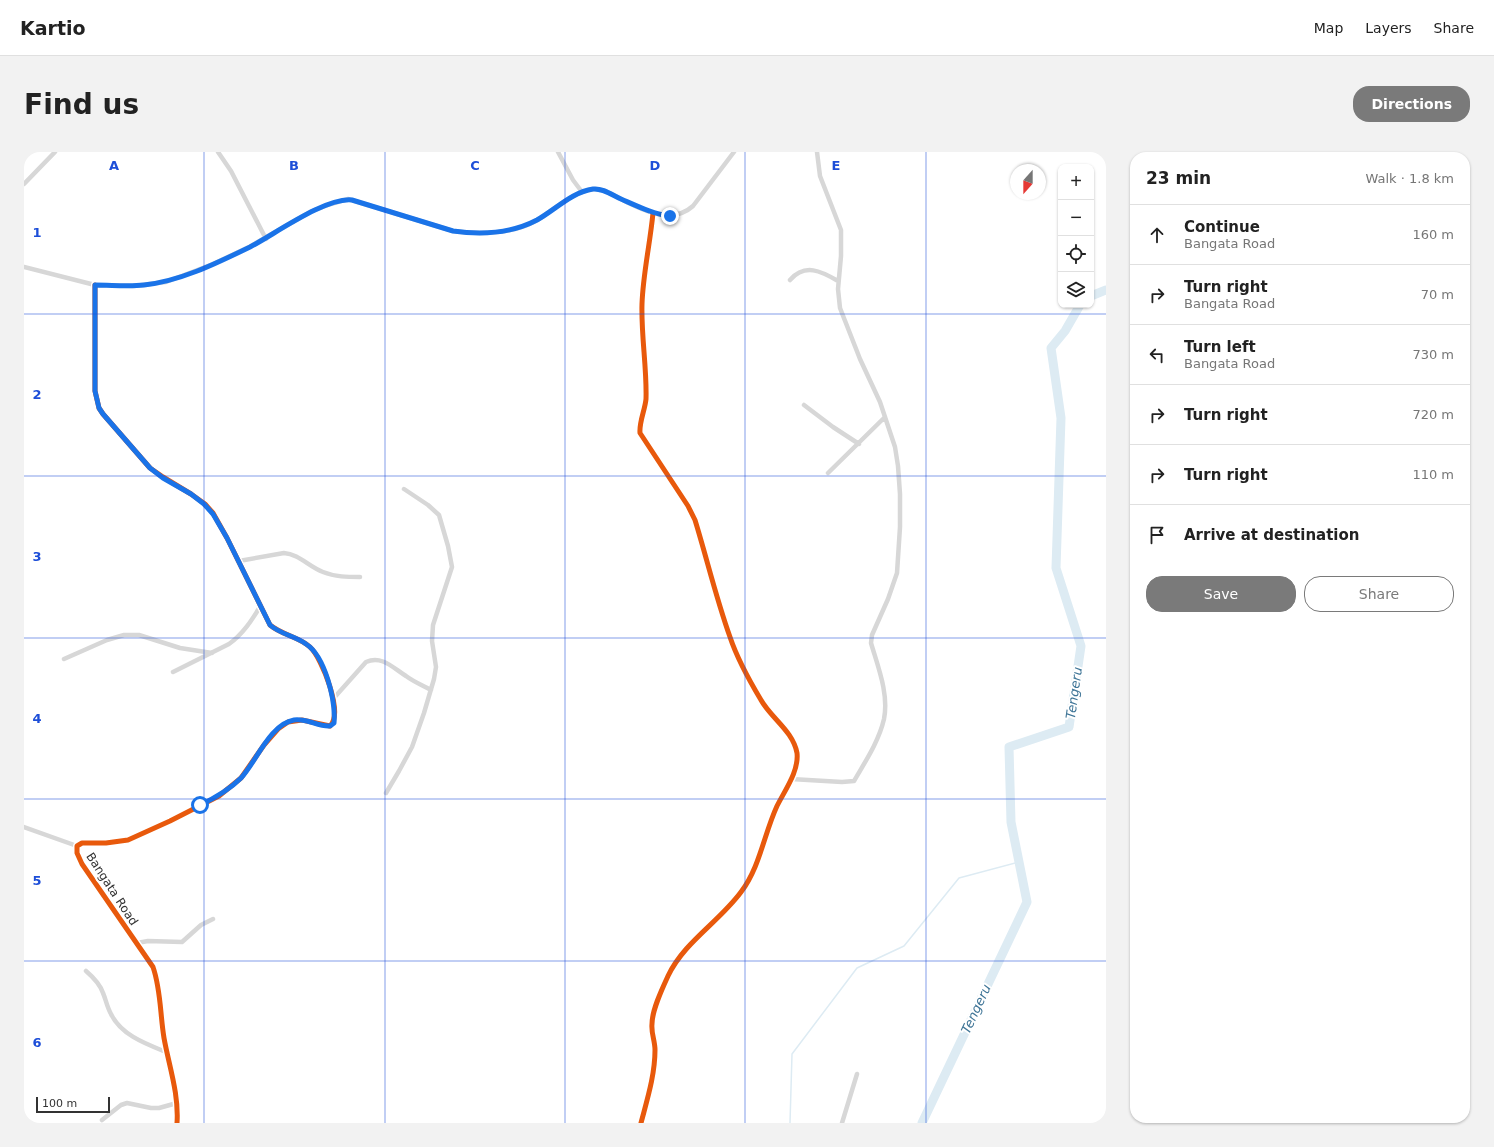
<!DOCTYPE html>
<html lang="en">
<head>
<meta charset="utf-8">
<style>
  :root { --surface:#fff; --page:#f2f2f2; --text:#222; --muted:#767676; --line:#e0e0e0; --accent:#7a7a7a }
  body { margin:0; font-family:"DejaVu Sans",sans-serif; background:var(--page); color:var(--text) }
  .controls { position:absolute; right:12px; top:12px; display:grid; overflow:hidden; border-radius:8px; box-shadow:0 1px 3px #0004 }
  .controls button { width:36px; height:36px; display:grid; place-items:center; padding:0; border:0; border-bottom:1px solid var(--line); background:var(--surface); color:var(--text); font:20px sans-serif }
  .compass { position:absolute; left:986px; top:12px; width:36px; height:36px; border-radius:50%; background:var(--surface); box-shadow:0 1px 3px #0004; rotate:201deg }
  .scale { position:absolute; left:12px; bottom:10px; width:74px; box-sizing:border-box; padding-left:4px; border:2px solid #333; border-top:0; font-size:11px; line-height:14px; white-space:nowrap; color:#333; -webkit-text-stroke:3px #fff; paint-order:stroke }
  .stop { position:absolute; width:12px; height:12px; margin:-9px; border:3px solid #1a73e8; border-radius:50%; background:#fff }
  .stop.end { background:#1a73e8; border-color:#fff; box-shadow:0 1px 4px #0008 }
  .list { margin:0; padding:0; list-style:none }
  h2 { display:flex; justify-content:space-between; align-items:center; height:52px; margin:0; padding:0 16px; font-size:17px }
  h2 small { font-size:13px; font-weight:400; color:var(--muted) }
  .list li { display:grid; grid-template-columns:26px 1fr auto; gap:12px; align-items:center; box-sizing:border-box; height:60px; padding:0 16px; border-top:1px solid var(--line) }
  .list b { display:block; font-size:15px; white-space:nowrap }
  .list p { margin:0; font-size:13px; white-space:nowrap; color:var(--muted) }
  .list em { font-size:13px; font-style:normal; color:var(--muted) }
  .actions { display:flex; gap:8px; padding:12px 16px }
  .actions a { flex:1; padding:9px 0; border:1px solid var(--accent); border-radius:16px; text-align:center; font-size:14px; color:var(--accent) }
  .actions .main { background:var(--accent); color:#fff }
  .icon { flex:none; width:22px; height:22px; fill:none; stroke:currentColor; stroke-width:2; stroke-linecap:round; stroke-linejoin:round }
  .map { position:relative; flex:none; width:1082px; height:971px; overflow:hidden; border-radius:16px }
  header { display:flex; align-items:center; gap:24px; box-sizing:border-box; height:56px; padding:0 20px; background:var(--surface); border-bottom:1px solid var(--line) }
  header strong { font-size:19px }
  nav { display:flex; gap:22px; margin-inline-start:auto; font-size:14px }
  .intro { display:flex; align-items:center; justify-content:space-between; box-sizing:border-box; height:96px; padding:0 24px }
  h1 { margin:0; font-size:28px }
  .button { padding:10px 18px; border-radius:16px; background:var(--accent); color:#fff; font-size:14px; font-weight:700 }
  main { display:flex; gap:24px; padding:0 24px }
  aside { flex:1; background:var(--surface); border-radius:16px; box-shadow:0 1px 3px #0004 }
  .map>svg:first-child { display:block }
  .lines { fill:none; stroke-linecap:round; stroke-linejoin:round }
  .stream { stroke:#ddebf3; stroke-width:1.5 }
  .river { stroke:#ddebf3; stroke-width:9 }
  .minor { stroke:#d7d7d7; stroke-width:4.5 }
  .cycleway-casing { stroke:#fff; stroke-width:8 }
  .cycleway { stroke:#e8590c; stroke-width:5 }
  .route { stroke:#1a73e8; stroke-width:5 }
  .grid { fill:none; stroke:#1d4ed8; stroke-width:1; stroke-opacity:0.55 }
  .labels { text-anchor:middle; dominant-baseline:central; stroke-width:4; stroke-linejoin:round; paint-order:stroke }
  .street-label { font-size:12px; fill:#333; stroke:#fff }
  .water-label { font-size:13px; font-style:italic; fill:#3f7597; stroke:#fff }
  .grid-label { font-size:13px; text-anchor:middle; font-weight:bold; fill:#1d4ed8; stroke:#fff; stroke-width:4; stroke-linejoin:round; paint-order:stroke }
</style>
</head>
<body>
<header>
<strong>Kartio</strong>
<nav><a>Map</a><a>Layers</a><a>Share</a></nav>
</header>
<div class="intro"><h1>Find us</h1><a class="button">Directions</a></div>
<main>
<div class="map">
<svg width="1082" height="971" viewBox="0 0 1082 971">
  <rect width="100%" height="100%" fill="#fff"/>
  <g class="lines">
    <path class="stream" d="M766,971L768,902L833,816L880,794L935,726L995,710"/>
    <path class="river" d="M1067,144L1082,138
      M898,971L1003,750L987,670L985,595L1045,575L1057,494L1032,416L1037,266L1027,196L1041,179L1056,153"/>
    <path class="minor" d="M194,0L207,19L242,87
      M534,0L549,28L558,40
      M0,32L31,0
      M0,115L71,133L110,134L142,130L189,112L225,95L288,59L307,52L324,47L429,79C457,83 491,82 515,67C530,57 552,38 571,37C579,36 587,42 593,45C616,57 647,74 669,54L710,0
      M766,128C781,111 797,119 814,129
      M71,133V239L75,256L79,262L126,316L139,325L167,342L181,352L189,361L203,386L246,473C258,483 275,485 286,495C298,506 320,562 306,574L278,568L264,570L254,577L240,593L217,626L195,644L146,669L104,688L82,691H58L53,694V701L58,712L129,815C137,838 136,862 140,886C145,914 155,942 153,971
      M780,253L809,275L835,292
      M804,321L861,265
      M215,409L260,401C275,402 285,415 299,420C311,425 324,425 336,425
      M40,507L83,488L100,483H115L156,496L188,501
      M149,520L205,492C219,482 228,468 237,453
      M309,547L342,510C358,503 369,516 382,524C390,530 398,533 407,538
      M767,627L818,630L830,629C841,610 855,589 860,567C865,542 854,515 847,491L848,483L864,447L873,421L876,375V342L874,314L871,295L856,250L836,207L816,156L814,137L817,104V78L796,24L793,0
      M362,641L375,619L388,595L400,561L410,527L412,515L408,489L409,473L428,415L424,394L415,363L404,353L380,337
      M0,675L53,694
      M113,791L124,789L158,790L177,773L189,767
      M62,819C69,825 76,832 79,841C82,848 83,855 87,862C97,883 122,892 142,900
      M78,968L97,953L103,951L127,956H135L153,951
      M617,971C623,948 631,923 631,898C631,889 627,881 628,872C628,858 638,837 644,824C660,790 695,770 717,740C736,715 740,682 753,654C761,638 775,619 773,601C769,579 747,566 737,548C725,528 713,506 706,485C692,446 683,407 671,368L664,354L616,281C615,270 621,258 622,247C623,216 617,184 618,152C619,122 626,92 629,61
      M818,971L833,922"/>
    <defs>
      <path id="cycleway" d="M71,133V239L75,256L79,262L126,316L139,325L167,342L181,352L189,361L203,386L246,473C258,483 275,485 286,495C298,506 320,562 306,574L278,568L264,570L254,577L240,593L217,626L195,644L146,669L104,688L82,691H58L53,694V701L58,712L129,815C137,838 136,862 140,886C145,914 155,942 153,971
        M617,971C623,948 631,923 631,898C631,889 627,881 628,872C628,858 638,837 644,824C660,790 695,770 717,740C736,715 740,682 753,654C761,638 775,619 773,601C769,579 747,566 737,548C725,528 713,506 706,485C692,446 683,407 671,368L664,354L616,281C615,270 621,258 622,247C623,216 617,184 618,152C619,122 626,92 629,61"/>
    </defs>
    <use href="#cycleway" class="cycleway-casing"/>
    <use href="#cycleway" class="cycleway"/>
  </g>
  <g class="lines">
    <path class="route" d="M176,653C191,646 205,638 217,626C232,610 246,572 270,568C283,566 294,575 306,574L310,571C312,549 301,504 282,492C271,484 256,482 246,473L203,386L189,362L180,352L167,342L139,326L126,316L79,262L75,256L71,239V133C88,133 104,135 120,133C157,129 193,111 226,95C251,82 302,45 328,48L429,79C457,83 488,81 513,68C531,58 548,40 569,37C579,36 588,43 597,47C613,54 629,62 646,64"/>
  </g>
  <path class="grid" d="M180,0V971M361,0V971M541,0V971M721,0V971M902,0V971M0,162H1082M0,324H1082M0,486H1082M0,647H1082M0,809H1082"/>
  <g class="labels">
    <g class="street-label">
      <text transform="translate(88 737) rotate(57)">Bangata Road</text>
    </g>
    <g class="water-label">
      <text transform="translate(1050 541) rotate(-82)">Tengeru</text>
      <text transform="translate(952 857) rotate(-65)">Tengeru</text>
    </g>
  </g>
  <g class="grid-label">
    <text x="90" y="18">A</text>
    <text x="270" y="18">B</text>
    <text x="451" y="18">C</text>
    <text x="631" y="18">D</text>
    <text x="812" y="18">E</text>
    <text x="13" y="85">1</text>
    <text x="13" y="247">2</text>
    <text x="13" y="409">3</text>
    <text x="13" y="571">4</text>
    <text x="13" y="733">5</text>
    <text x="13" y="895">6</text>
  </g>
</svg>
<div class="controls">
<button>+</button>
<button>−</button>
<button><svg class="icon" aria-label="locate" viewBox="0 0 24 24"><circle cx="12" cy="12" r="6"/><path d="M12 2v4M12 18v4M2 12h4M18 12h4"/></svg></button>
<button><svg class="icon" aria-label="layers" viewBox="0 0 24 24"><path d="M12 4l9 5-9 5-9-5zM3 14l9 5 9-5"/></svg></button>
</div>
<svg class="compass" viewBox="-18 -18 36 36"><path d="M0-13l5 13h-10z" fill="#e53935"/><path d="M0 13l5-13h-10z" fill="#767676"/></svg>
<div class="scale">100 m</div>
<div class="stop" style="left:176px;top:653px"></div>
<div class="stop end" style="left:646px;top:64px"></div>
</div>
<aside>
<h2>23 min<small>Walk · 1.8 km</small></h2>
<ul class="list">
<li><svg class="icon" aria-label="ahead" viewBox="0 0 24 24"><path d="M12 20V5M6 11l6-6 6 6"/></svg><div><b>Continue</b><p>Bangata Road</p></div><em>160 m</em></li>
<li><svg class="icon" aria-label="right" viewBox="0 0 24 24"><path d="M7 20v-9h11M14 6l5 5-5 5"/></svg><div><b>Turn right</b><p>Bangata Road</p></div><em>70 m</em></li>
<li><svg class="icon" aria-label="left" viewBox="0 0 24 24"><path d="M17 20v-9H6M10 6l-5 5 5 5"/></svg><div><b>Turn left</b><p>Bangata Road</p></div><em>730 m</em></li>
<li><svg class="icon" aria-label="right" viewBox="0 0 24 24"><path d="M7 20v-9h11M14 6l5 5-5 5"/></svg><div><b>Turn right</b></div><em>720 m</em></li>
<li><svg class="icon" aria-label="right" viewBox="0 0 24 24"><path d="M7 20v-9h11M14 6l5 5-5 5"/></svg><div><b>Turn right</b></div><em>110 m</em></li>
<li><svg class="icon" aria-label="arrive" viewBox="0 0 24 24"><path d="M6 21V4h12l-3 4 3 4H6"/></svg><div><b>Arrive at destination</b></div></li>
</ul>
<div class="actions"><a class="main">Save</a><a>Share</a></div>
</aside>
</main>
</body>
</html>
